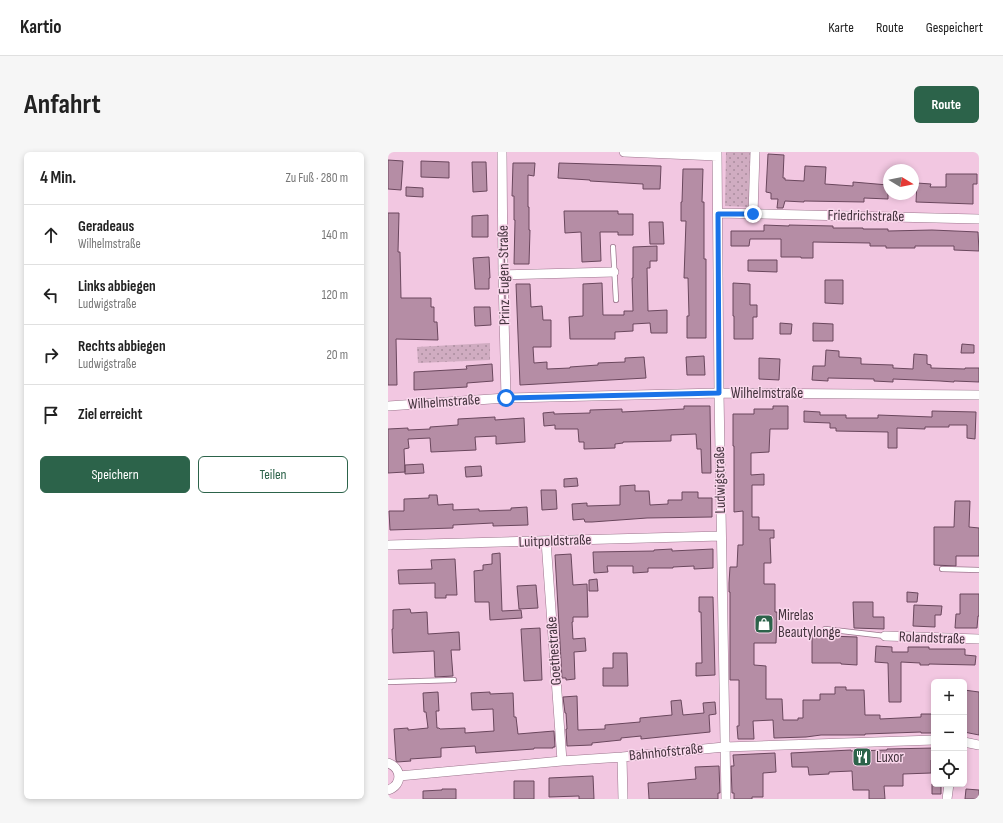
<!DOCTYPE html>
<html lang="de">
<head>
<meta charset="utf-8">
<style>
  :root { --surface:#fff; --page:#f6f6f6; --text:#222; --muted:#767676; --line:#e0e0e0; --accent:#2c634a }
  body { margin:0; font-family:"Sofia Sans Condensed",sans-serif; background:var(--page); color:var(--text) }
  .controls { position:absolute; right:12px; bottom:12px; display:grid; overflow:hidden; border-radius:6px; box-shadow:0 2px 6px #0003 }
  .controls button { width:36px; height:36px; display:grid; place-items:center; padding:0; border:0; border-bottom:1px solid var(--line); background:var(--surface); color:var(--text); font:20px sans-serif }
  .compass { position:absolute; left:495px; top:12px; width:36px; height:36px; border-radius:50%; background:var(--surface); box-shadow:0 2px 6px #0003; rotate:100deg }
  .stop { position:absolute; width:12px; height:12px; margin:-9px; border:3px solid #1a73e8; border-radius:50%; background:#fff }
  .stop.end { background:#1a73e8; border-color:#fff; box-shadow:0 1px 4px #0008 }
  .list { margin:0; padding:0; list-style:none }
  h2 { display:flex; justify-content:space-between; align-items:center; height:52px; margin:0; padding:0 16px; font-size:17px }
  h2 small { font-size:13px; font-weight:400; color:var(--muted) }
  .list li { display:grid; grid-template-columns:26px 1fr auto; gap:12px; align-items:center; box-sizing:border-box; height:60px; padding:0 16px; border-top:1px solid var(--line) }
  .list b { display:block; font-size:15px; white-space:nowrap }
  .list p { margin:0; font-size:13px; white-space:nowrap; color:var(--muted) }
  .list em { font-size:13px; font-style:normal; color:var(--muted) }
  .actions { display:flex; gap:8px; padding:12px 16px }
  .actions a { flex:1; padding:9px 0; border:1px solid var(--accent); border-radius:6px; text-align:center; font-size:14px; color:var(--accent) }
  .actions .main { background:var(--accent); color:#fff }
  .icon { flex:none; width:22px; height:22px; fill:none; stroke:currentColor; stroke-width:2; stroke-linecap:round; stroke-linejoin:round }
  .map { position:relative; flex:none; width:591px; height:647px; overflow:hidden; border-radius:6px }
  header { display:flex; align-items:center; gap:24px; box-sizing:border-box; height:56px; padding:0 20px; background:var(--surface); border-bottom:1px solid var(--line) }
  header strong { font-size:19px }
  nav { display:flex; gap:22px; margin-inline-start:auto; font-size:14px }
  .intro { display:flex; align-items:center; justify-content:space-between; box-sizing:border-box; height:96px; padding:0 24px }
  h1 { margin:0; font-size:28px }
  .button { padding:10px 18px; border-radius:6px; background:var(--accent); color:#fff; font-size:14px; font-weight:700 }
  main { display:flex; gap:24px; padding:0 24px }
  aside { flex:1; background:var(--surface); border-radius:6px; box-shadow:0 2px 6px #0003 }
  .map>svg:first-child { display:block }
  .park { fill:url(#park-dots) }
  .building { fill:#b58da5; stroke:#6a475d }
  .lines { fill:none; stroke-linecap:round; stroke-linejoin:round }
  .service-casing { stroke:#9c758d; stroke-width:6 }
  .minor-casing { stroke:#9c758d; stroke-width:10 }
  .service { stroke:#fff; stroke-width:4.5 }
  .minor { stroke:#fff; stroke-width:9 }
  .route { stroke:#1a73e8; stroke-width:5 }
  .labels { text-anchor:middle; dominant-baseline:central; stroke-width:3; stroke-linejoin:round; paint-order:stroke }
  .street-label { font-size:15px; fill:#44343e; stroke:#fad7ec }
  .poi-label { font-size:15px; fill:#44343e; stroke:#fad7ec; text-anchor:start }
</style>
</head>
<body>
<header>
<strong>Kartio</strong>
<nav><a>Karte</a><a>Route</a><a>Gespeichert</a></nav>
</header>
<div class="intro"><h1>Anfahrt</h1><a class="button">Route</a></div>
<main>
<aside>
<h2>4 Min.<small>Zu Fuß · 280 m</small></h2>
<ul class="list">
<li><svg class="icon" aria-label="ahead" viewBox="0 0 24 24"><path d="M12 20V5M6 11l6-6 6 6"/></svg><div><b>Geradeaus</b><p>Wilhelmstraße</p></div><em>140 m</em></li>
<li><svg class="icon" aria-label="left" viewBox="0 0 24 24"><path d="M17 20v-9H6M10 6l-5 5 5 5"/></svg><div><b>Links abbiegen</b><p>Ludwigstraße</p></div><em>120 m</em></li>
<li><svg class="icon" aria-label="right" viewBox="0 0 24 24"><path d="M7 20v-9h11M14 6l5 5-5 5"/></svg><div><b>Rechts abbiegen</b><p>Ludwigstraße</p></div><em>20 m</em></li>
<li><svg class="icon" aria-label="arrive" viewBox="0 0 24 24"><path d="M6 21V4h12l-3 4 3 4H6"/></svg><div><b>Ziel erreicht</b></div></li>
</ul>
<div class="actions"><a class="main">Speichern</a><a>Teilen</a></div>
</aside>
<div class="map">
<svg width="591" height="647" viewBox="0 0 591 647">
  <defs>
    <pattern id="park-dots" width="8" height="8" patternUnits="userSpaceOnUse"><rect width="8" height="8" fill="#d0acc1"/><path d="M2 2h.1M6 6h.1" fill="none" stroke="#aa8d9e" stroke-width="1.8" stroke-linecap="round"/></pattern>
  </defs>
  <rect width="100%" height="100%" fill="#f2c7e1"/>
  <path class="park" d="M338,0H362L361,55L337,54Z
    M102,191V208L30,211L29,195Z"/>
  <path class="building" d="M380,2L396,3L395,26H397V28L416,29L417,14L438,15L437,32L465,34V30L500,33V47L476,46V50L416,49V50L397,49L395,56H389L390,47H383V41L378,40Z
    M0,8L15,9L13,38L0,37Z
    M33,9L61,10V26L33,25Z
    M84,10H98L99,39L85,40Z
    M125,11H147L146,24L140,23V55H141V78H142L141,112H126L127,68H126V44H124Z
    M171,11L273,14L272,37H255V32L202,29V28L170,26Z
    M295,17H315L314,50H316V107H318V186H299V164H301L300,126H296L298,69H293V50H294Z
    M558,22H589V32H585V52L528,50L529,31L543,32L542,35H558Z
    M18,35L35,36V45L18,44Z
    M176,59H230V62H245V83H230V80H212L213,109L194,110L193,80L177,81Z
    M0,61H11L10,100H12L13,146H43V155H46V170H49L50,188L8,187L9,233H0Z
    M100,63V85H84V64Z
    M261,70H275L276,92H262Z
    M376,73L401,74V73L445,74V76H475V77H500V79L544,78L590,80L591,99L566,98V94H527V96H498V94H482V91L425,90V106H413V105H393V87H362L361,94H343V79H376Z
    M269,94V109H262V116H259L260,159L279,158V181H263L262,171L245,172V179L227,180V187H182L181,165L195,164V132L214,131L215,163H236V159H245L244,126H245V95Z
    M101,105L102,126H101V137H87L85,106Z
    M360,108H389V120L360,119Z
    M437,128H455V152L437,151Z
    M345,131L362,132V153H369V165H365V187H346V164H345Z
    M128,132H142L143,155L154,154L155,168H163V195H145L146,211L159,210V217L182,216V215L210,213V211L237,210V206L256,205L258,226L132,233Z
    M86,155H102L103,173L87,174Z
    M392,171L404,172L403,182H392Z
    M425,171L445,172V189H425Z
    M574,192L586,193V201H573Z
    M438,198L451,199V205L473,206V212L505,213V216L525,217L526,202L539,203V212L543,213V216L577,217V216H591V230L566,229V230L552,229L505,227V230L486,229V227L440,226V229L424,228L425,214H437Z
    M316,204L317,223H299L298,205Z
    M371,206L392,207L391,228L371,227Z
    M104,212L105,229L79,231V235L26,238V220L79,217L78,214Z
    M296,254H322L323,321H314L313,297H309L308,282L283,283V289L235,290V291L227,292V296L196,297V290H191L190,277H167V273L156,274L155,261L166,260V262L202,261V258L234,257V260L296,257Z
    M385,254H400V277H382L381,300L363,301V323L376,322V333H364V365H371V378H386V386H382L383,411H376V432H387V460H389L388,491H366V513L378,514V547H394L395,568H410V566H415V548H432V542H447V535H458V538H476L477,563H492V567L533,565V562H546V581H533V580L477,582V583H433L418,585L386,586L385,568L365,569L366,587H350L349,574H351V528H342V440H341V431L342,415H349L350,393H355V359L346,360V294H345V262H366V257H385Z
    M416,259L432,260V263H458V266H490V263L544,265V259L588,260L587,287L579,286V273H561V275H537V277L509,276V296H500V280L448,279V276H442V271L416,270Z
    M107,265V268L136,266L137,290L108,292V284L87,285L88,298L43,300L42,286L20,287L21,296L16,297L17,320L0,321V277L20,276V278L42,277V275L70,273V267Z
    M35,312L36,321L17,322V313Z
    M93,314L94,324L78,325L77,315Z
    M189,326L190,334L176,335V327Z
    M247,333V339H261L262,353L280,352V348H294V340H310V346H324V365L259,366L204,370H197L196,367L185,368L184,352L199,351V354L232,353V334Z
    M153,338H168L169,357L154,358Z
    M41,343H49L50,353L65,352V358L91,357V359L123,358V356L139,355L140,373L105,374V371L65,373V376L2,378L1,359H16V347L41,346Z
    M567,349H582L581,375L591,376V404H568V414L546,413V375H566Z
    M284,397V399L325,397V416L306,417V414L285,415V416H260V420L245,421V414H219L220,420L206,421L205,400L266,399V398Z
    M112,401L114,459L133,458L134,466L102,468L101,450H87L86,419L95,418V413L104,412V402Z
    M183,402L185,433L199,432L200,465H185V470H184L185,487L197,486L198,499L186,500L187,527L178,528V526H174L167,403Z
    M67,407L69,443H58V446H47V431L11,432L10,418L44,417L43,408Z
    M209,427L210,439H201V428Z
    M148,433L150,456L131,457L129,434Z
    M519,440L530,441L529,450H519Z
    M572,442H591V464H590L589,476H567L568,462H572Z
    M311,445H325L327,523L308,524V511H314L313,460H311Z
    M465,450H485V465H496V477L466,476Z
    M526,453L554,454L553,463H547V475L525,474Z
    M22,457L23,461L39,460L40,482L71,480L72,498H63L65,524L47,525L46,499L5,501L4,477H5V458Z
    M152,476L154,528L136,529L133,477Z
    M424,480H435L440,481L441,484L469,485V513L453,512V511H424Z
    M488,494L504,495V500H520V495H541V497H577V503L588,504L587,513L541,512V513H532V511L513,510V550H501L500,511L487,510Z
    M225,501H239L240,534H215V516H225Z
    M576,538L591,540V583L576,580Z
    M50,540L51,559H48L49,576H51L52,577L77,576V581L106,579L105,557L84,558L83,541L102,540V542L125,541L126,565H128L130,582L166,579L167,595H165V596H146V597L131,598L88,601L87,594L53,596V605L22,607L23,609L9,610L8,608L6,577L20,576V578L40,576L38,560H36L35,541Z
    M189,544L190,578L217,577V573L252,570V566L284,563L283,549L293,548L295,563L316,561L315,551L327,550L328,562L321,563L322,580L253,587V584L233,586V588L204,591V593L179,594L178,577H179L178,561H177L175,545Z
    M546,596V608H543V621L515,622V634H496L497,647H481V638H465L464,619L441,620V622L421,623L420,615H404L403,601L463,598V599L499,598V597Z
    M387,601L388,620L375,621V645H364V647H346V641H344L343,614H346L345,603Z
    M331,614L332,641H330V647H261L260,631L308,627L307,615Z
    M205,624L206,647H191V644L161,645V626Z
    M126,629H146V647H126Z
    M544,632H553V642H544Z
    M54,637H68V647H35V639L54,638Z
    M578,637L591,638V647H577Z"/>
  <g class="lines">
    <defs>
      <path id="service" d="M225,95L228,148
        M554,417L591,418
        M437,477L497,484
        M0,530L66,528"/>
      <path id="minor" d="M114,0L115,123L118,246
        M236,0L329,4
        M329,0L331,241L338,647
        M330,61L591,67
        M365,62L367,0
        M115,123L226,120
        M0,254L118,246L331,241L591,243
        M158,389L174,609
        M0,393L333,384
        M497,484L591,487
        M576,590L591,593
        M234,605L235,647
        M0,611C14,616 15,633 0,638
        M11,624L174,609L234,605L336,595L546,588
        M559,647L561,632"/>
    </defs>
    <use href="#service" class="service-casing"/>
    <use href="#minor" class="minor-casing"/>
    <use href="#service" class="service"/>
    <use href="#minor" class="minor"/>
  </g>
  <g class="lines">
    <path class="route" d="M118,246L331,241L330,62H365"/>
  </g>
  <defs>
    <symbol id="shop-square" viewBox="-11 -11 22 22"><rect x="-9" y="-9" width="18" height="18" rx="4" fill="#2c634a" stroke="#fad7ec"/><path d="M-5-2.5h2.3a2.7 3.5 0 0 1 5.4 0H5L5.5 6h-11ZM-1.5-2.5h3a1.5 2.3 0 0 0-3 0Z" fill="#fff"/></symbol>
    <symbol id="restaurant-square" viewBox="-11 -11 22 22"><rect x="-9" y="-9" width="18" height="18" rx="4" fill="#2c634a" stroke="#fad7ec"/><path d="M-5-6h1v4h1v-4h1v4h1v-4h1v5L-1.5 .5V6h-2V.5L-5-1ZM5-6V6H3V1.5H1.5Q1.5-4 5-6Z" fill="#fff"/></symbol>
  </defs>
  <g fill-rule="evenodd">
    <use href="#shop-square" x="365" y="461" width="22" height="22"/>
    <use href="#restaurant-square" x="463" y="594" width="22" height="22"/>
  </g>
  <g class="labels">
    <g class="street-label">
      <text transform="translate(478 64) rotate(1)">Friedrichstraße</text>
      <text transform="translate(116 123) rotate(-91)">Prinz-Eugen-Straße</text>
      <text x="379" y="241">Wilhelmstraße</text>
      <text transform="translate(56 250) rotate(-4)">Wilhelmstraße</text>
      <text transform="translate(332 328) rotate(-91)">Ludwigstraße</text>
      <text transform="translate(167 389) rotate(-2)">Luitpoldstraße</text>
      <text transform="translate(544 486) rotate(2)">Rolandstraße</text>
      <text transform="translate(166 499) rotate(-94)">Goethestraße</text>
      <text transform="translate(278 600) rotate(-6)">Bahnhofstraße</text>
    </g>
    <g class="poi-label">
      <text x="390" y="463">Mirelas<tspan x="390" dy="17">Beautylonge</tspan></text>
      <text x="488" y="605">Luxor</text>
    </g>
  </g>
</svg>
<div class="controls">
<button>+</button>
<button>−</button>
<button><svg class="icon" aria-label="locate" viewBox="0 0 24 24"><circle cx="12" cy="12" r="6"/><path d="M12 2v4M12 18v4M2 12h4M18 12h4"/></svg></button>
</div>
<svg class="compass" viewBox="-18 -18 36 36"><path d="M0-13l5 13h-10z" fill="#e53935"/><path d="M0 13l5-13h-10z" fill="#767676"/></svg>
<div class="stop" style="left:118px;top:246px"></div>
<div class="stop end" style="left:365px;top:62px"></div>
</div>
</main>
</body>
</html>
